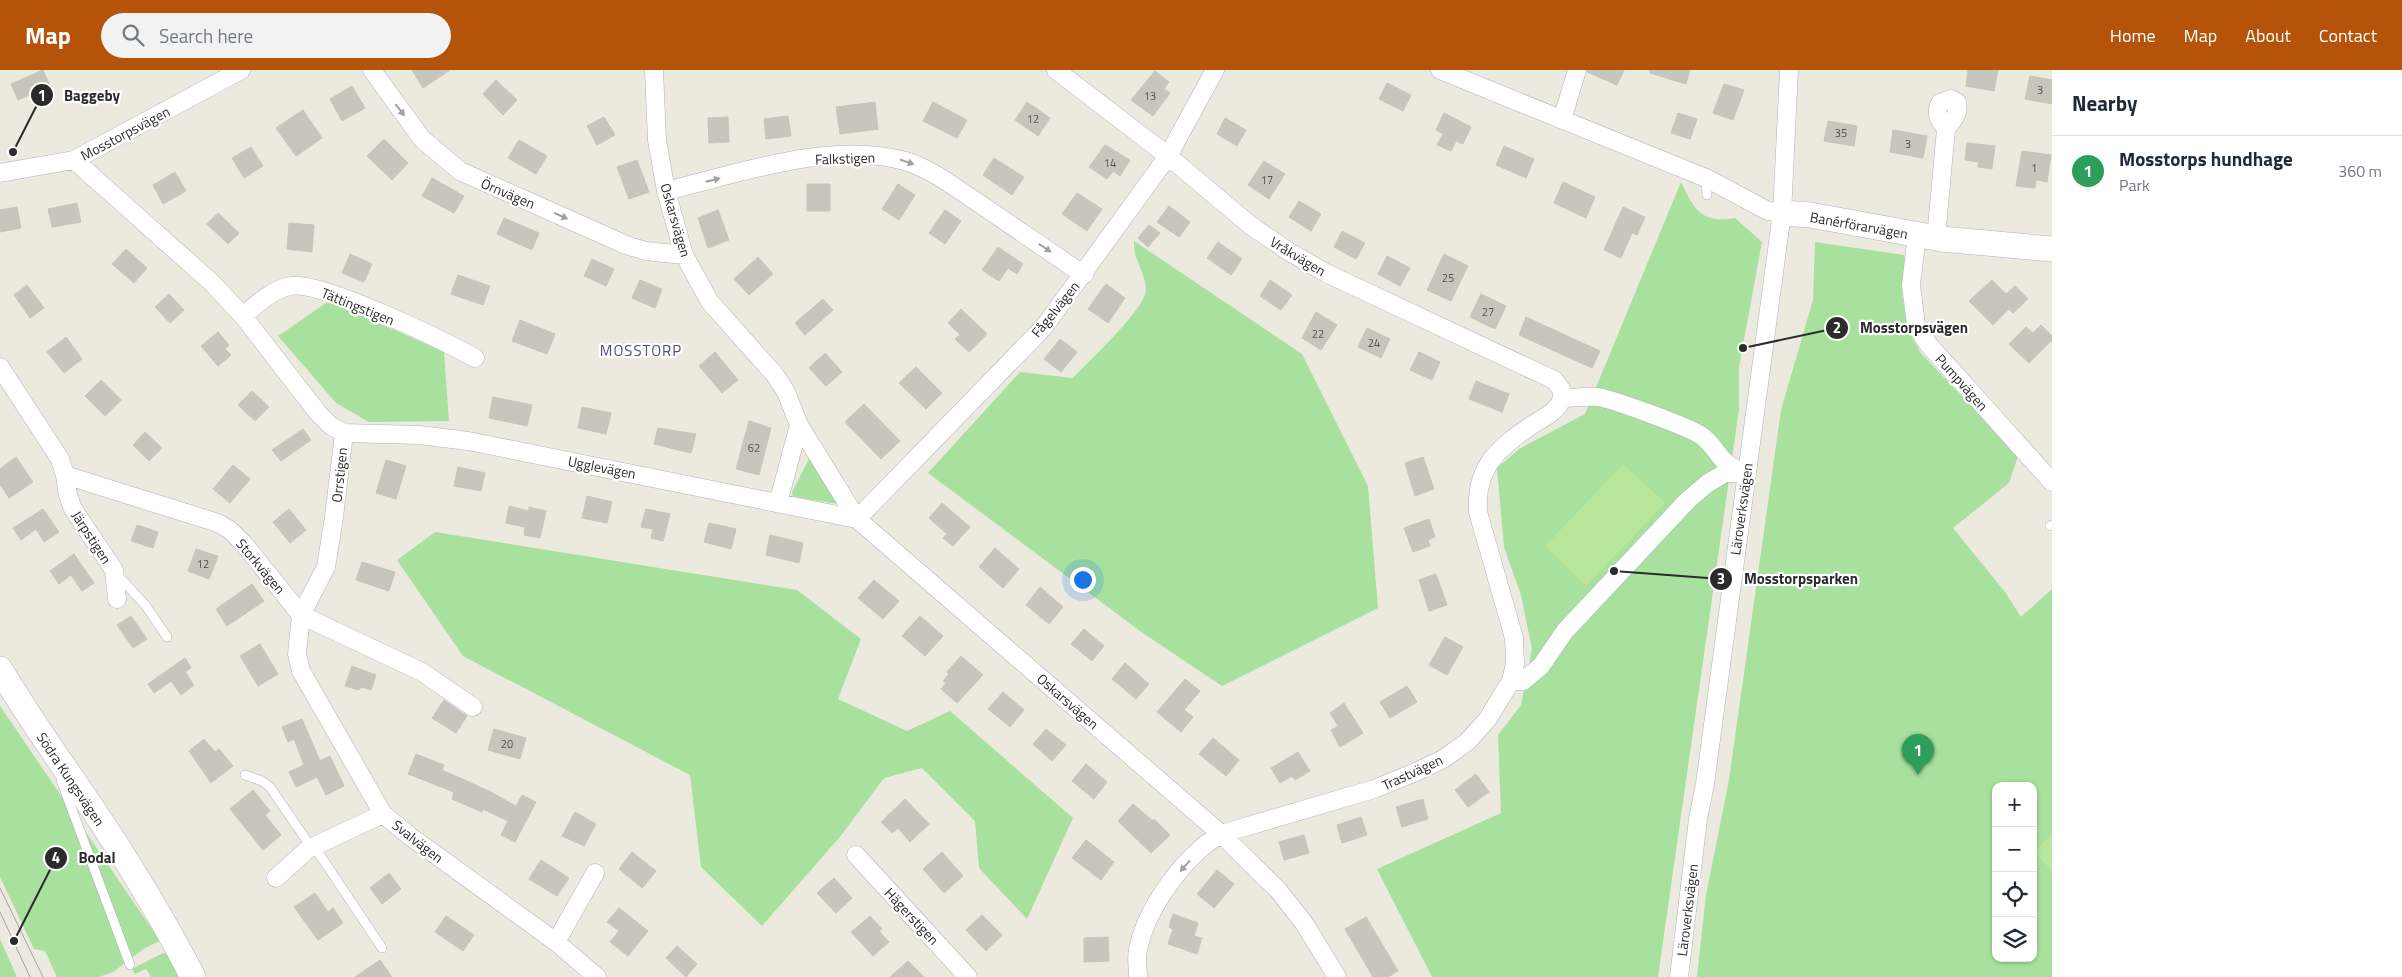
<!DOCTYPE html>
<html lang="en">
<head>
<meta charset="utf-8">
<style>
  :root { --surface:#fff; --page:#f2f2f3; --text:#1f2937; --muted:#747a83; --line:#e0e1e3; --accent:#b45309 }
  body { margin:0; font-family:"Titillium Web",sans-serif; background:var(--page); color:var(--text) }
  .controls { position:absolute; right:15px; bottom:15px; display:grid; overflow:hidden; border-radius:10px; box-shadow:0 1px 4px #0004 }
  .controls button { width:45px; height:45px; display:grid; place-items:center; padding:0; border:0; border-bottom:1px solid var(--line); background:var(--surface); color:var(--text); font:25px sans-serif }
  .you { position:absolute; left:1082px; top:509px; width:18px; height:18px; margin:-12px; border:4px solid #fff; border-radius:50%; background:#1a73e8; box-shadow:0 0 0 8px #1a73e833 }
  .badge { display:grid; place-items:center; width:32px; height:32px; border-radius:50%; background:var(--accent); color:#fff; font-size:16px; font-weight:700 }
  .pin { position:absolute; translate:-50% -41px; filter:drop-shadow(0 1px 2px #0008) }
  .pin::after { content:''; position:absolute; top:26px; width:18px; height:15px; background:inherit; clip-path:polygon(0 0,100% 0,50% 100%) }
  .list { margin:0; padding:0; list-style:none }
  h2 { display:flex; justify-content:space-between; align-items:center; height:65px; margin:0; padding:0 20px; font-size:21px }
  h2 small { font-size:16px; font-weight:400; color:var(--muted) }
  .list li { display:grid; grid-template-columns:32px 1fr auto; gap:15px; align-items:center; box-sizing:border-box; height:70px; padding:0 20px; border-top:1px solid var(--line) }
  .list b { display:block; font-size:19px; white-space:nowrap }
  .list p { margin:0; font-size:16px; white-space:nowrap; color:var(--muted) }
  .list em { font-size:16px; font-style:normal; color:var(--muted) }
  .icon { flex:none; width:28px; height:28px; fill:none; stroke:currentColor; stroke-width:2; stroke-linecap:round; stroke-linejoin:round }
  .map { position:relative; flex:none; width:2052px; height:907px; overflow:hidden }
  header { display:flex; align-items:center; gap:30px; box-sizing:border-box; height:70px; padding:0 25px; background:var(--accent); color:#fff }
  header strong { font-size:24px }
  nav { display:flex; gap:28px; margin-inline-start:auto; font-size:18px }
  .search { width:350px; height:45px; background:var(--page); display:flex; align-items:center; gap:12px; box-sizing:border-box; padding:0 18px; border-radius:28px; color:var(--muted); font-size:19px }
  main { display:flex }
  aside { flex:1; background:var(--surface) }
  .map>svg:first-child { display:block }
  .green { fill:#a8e09d; fill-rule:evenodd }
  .pitch { fill:#b8e69a }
  .building { fill:#c8c5bd; stroke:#c7c5b8 }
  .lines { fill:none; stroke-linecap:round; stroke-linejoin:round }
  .lane-casing { stroke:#b1b1be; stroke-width:10 }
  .street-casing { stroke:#b1b1be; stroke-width:19 }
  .secondary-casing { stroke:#b1b1be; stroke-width:26 }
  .lane { stroke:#fff; stroke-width:9 }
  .street { stroke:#fff; stroke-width:18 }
  .secondary { stroke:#fff; stroke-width:25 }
  .tram { stroke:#a2a1b4; stroke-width:1 }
  .oneway { fill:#a0a0a0 }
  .labels { text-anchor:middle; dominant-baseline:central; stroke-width:4.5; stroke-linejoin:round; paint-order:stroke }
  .number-label { font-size:11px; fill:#525250 }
  .street-label { font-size:14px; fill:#2b2b2b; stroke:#fff }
  .neighbourhood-label { font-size:15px; letter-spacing:1px; fill:#4e4e79; stroke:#fff }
  .leader { fill:none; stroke:#2b2b2b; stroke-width:2 }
  .callout-dot { fill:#2b2b2b; stroke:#fff; stroke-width:2 }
  .mark-label { font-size:15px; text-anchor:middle; font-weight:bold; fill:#fff }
  .callout-label { font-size:15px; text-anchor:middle; font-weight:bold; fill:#2b2b2b; stroke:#fff; stroke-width:4.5; stroke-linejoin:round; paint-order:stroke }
</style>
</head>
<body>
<header>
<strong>Map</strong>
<div class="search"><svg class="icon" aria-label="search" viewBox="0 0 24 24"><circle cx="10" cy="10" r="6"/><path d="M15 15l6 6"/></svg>Search here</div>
<nav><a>Home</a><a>Map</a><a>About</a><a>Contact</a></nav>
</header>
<main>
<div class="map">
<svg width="2052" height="907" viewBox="0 0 2052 907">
  <rect width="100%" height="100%" fill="#ece9de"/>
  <path class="green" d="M1681,112C1694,139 1701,154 1735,148L1762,172L1739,297V339L1658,907H1432L1377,799L1501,743L1498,665L1521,635L1532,579L1521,525L1504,477L1497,398L1519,379L1585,344Z
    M1134,171L1302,284L1368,416L1378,538L1222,616L1140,561L928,403L1020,302L1073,308C1088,292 1146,239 1146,219C1145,201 1133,190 1134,171Z
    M1815,172L1904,185L1906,196L1902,224L1907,258L1920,282L2018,386L2009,413L1953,458L2005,522L2021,547L2052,519V907H1697L1706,825L1729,710L1781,340L1813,230ZM1996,716H2033V888H1996Z
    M329,231L444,282L449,351L369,352L336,333L278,266Z
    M810,387L839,434L793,427L792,422Z
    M435,462L797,520L861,569L838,629L907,661L950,641L1073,748L1027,849L979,798L975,751L922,698L884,708L839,768L762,856L701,797L690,705L463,586L397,490Z
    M0,636L160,871L145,878L113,902L99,907H57L45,881L34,879L0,807Z
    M0,869L17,907H0Z
    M163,883L167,884L179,907H151L146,899L135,904L132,899Z"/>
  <path class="pitch" d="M1623,394L1665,433L1586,516L1545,476Z
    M2052,764V801L2034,782Z"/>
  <path class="building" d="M43,0L50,16L18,30L11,14Z
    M412,0H450L423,18Z
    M1587,0H1624L1617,15L1587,2Z
    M1650,0H1690L1686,14L1650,3Z
    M1968,0H1998L1994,21L1966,16Z
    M1155,1L1169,12L1164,19L1170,23L1153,46L1131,30Z
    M2030,6L2052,10V34L2025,29Z
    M496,10L517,30L503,45L483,24Z
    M1387,13L1411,25L1403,41L1379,29Z
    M1724,14L1744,20L1733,50L1713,43Z
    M352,16L365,38L342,51L330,29Z
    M875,32L878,59L840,64L836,37Z
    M933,32L967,50L957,68L923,51Z
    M1027,32L1050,48L1038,66L1015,50Z
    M303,40L322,68L296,86L276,58Z
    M1444,43L1471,57L1463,74L1456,71L1451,81L1437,75L1443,64L1436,60Z
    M1678,43L1697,49L1690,69L1671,63Z
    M788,46L791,66L766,69L764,49Z
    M604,47L615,65L597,75L587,56Z
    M728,47L729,72L709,73L708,48Z
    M1225,48L1246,60L1237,76L1217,64Z
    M1828,51L1857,56L1854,76L1824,71Z
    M1893,60L1927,66L1923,88L1890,82Z
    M384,69L408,93L392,110L367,86Z
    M519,70L547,86L536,104L508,88Z
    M1967,73L1995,76L1992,99L1978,97L1979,92L1965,90Z
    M1105,75L1130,90L1120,106L1113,101L1107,109L1089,97Z
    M1504,76L1534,89L1526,108L1496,95Z
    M251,77L263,96L244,108L232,88Z
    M2022,81L2051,85L2047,112L2036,110L2035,118L2016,116Z
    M994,88L1024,107L1012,125L983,105Z
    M637,90L649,122L629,129L617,97Z
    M1264,91L1285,104L1269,129L1248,115Z
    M175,102L186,121L163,134L153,115Z
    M432,108L464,126L454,143L422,126Z
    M1563,112L1595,127L1586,148L1554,133Z
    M807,114H830V141H807Z
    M898,114L915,125L899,150L882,139Z
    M1077,123L1102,139L1087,161L1062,144Z
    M1299,131L1321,144L1311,161L1289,147Z
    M77,133L81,152L52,157L48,139Z
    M1169,136L1190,152L1179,167L1157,152Z
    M17,137L21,158L0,162V140Z
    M1623,137L1645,147L1637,165L1632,163L1621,188L1604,180Z
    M718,140L729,170L708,178L698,148Z
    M945,140L961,151L945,174L929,163Z
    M218,143L239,163L228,174L207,154Z
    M504,148L539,163L532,180L497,164Z
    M289,153L314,155L312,182L287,179Z
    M1149,155L1160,163L1148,177L1138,168Z
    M1342,161L1365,173L1356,189L1334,177Z
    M1218,172L1242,189L1231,205L1207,188Z
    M998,177L1023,194L1017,204L1008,198L999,211L982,200Z
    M126,179L147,198L134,213L112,194Z
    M350,184L372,194L364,212L342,203Z
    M1444,184L1468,196L1451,231L1427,220Z
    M1387,186L1410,198L1400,216L1378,204Z
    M758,187L773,204L749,225L734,209Z
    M592,189L614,199L606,216L584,206Z
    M458,205L490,216L483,235L451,224Z
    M640,210L662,219L655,238L632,228Z
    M1270,210L1292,225L1281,240L1260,226Z
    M1992,210L2006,224L2015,216L2028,229L2013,243L2009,239L1993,255L1969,231Z
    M1106,214L1125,228L1108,253L1088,239Z
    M27,215L44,238L30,248L14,225Z
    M169,224L184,240L170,253L155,237Z
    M1481,224L1506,236L1495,259L1470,247Z
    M823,229L833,240L805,265L795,253Z
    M961,239L987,264L969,282L955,269L960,265L948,253Z
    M1316,242L1337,255L1321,280L1302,268Z
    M1526,247L1600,281L1592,298L1519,265Z
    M520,250L555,264L547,284L512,271Z
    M2041,255L2052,266V270L2029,293L2009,274L2026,257L2033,263Z
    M1367,258L1390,269L1381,288L1358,277Z
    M218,262L229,275L225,279L231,285L218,296L201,276Z
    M66,267L82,289L64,303L47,282Z
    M1060,269L1077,282L1061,302L1044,289Z
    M715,282L738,310L722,323L699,296Z
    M1419,282L1440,292L1432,310L1410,300Z
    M825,283L842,302L826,316L809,298Z
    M916,297L942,323L926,339L899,313Z
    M101,310L121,330L105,346L85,326Z
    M1476,311L1509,324L1502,342L1469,329Z
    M252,321L269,337L255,351L238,335Z
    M493,327L532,335L527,356L489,348Z
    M864,334L900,371L881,389L845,352Z
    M582,337L611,343L606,364L578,358Z
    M749,351L771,358L759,405L736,399Z
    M658,358L696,364L691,383L654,374Z
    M303,359L311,370L281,391L272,380Z
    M145,362L162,378L149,391L133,375Z
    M16,387L33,412L9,428L0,414V399Z
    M1423,387L1434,419L1415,426L1405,393Z
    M386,390L406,396L396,429L376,423Z
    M233,395L250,409L230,433L213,419Z
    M458,397L485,403L481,421L454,416Z
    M587,426L612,432L607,453L582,448Z
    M942,433L970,457L953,476L943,468L947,464L929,448Z
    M509,436L529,441V437L546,441L540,468L524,465L525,457L506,453Z
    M43,439L59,462L44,472L36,459L21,470L13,458Z
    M289,439L306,460L290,473L273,452Z
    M646,439L670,444L663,471L651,468L653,459L641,457Z
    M1429,449L1435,467L1428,470L1430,476L1413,482L1404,458Z
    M709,453L736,459L731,479L704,472Z
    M137,455L158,462L153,478L131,471Z
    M770,465L803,473L799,493L766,485Z
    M995,478L1019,499L1003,518L979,497Z
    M196,479L218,486L209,509L188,501Z
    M74,484L94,513L82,521L71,505L59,514L50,501Z
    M362,492L395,502L389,521L356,510Z
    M1436,504L1447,535L1429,541L1419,510Z
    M874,510L899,531L883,549L858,528Z
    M252,514L264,531L227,556L216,539Z
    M1040,517L1063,537L1049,554L1026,535Z
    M131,546L147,569L133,578L117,555Z
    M920,546L943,566L925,586L902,566Z
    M1084,559L1104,576L1092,591L1071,574Z
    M1445,567L1463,577L1447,605L1429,595Z
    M260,574L278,604L258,616L240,586Z
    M961,586L983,605L957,633L941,619L946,613L943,611L949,604L947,602Z
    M185,588L191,598L185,602L194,615L181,625L171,611L154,623L148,614Z
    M1125,593L1149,614L1136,629L1112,609Z
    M352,596L376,605L371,620L361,617L359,620L345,616Z
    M1185,609L1200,621L1184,640L1193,647L1181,662L1157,642Z
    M1407,616L1417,632L1390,648L1380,632Z
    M1003,622L1024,640L1010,657L988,639Z
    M444,630L467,646L456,663L432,648Z
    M1344,633L1363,663L1340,677L1331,660L1338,656L1330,643Z
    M302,649L320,691L330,686L344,716L326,725L317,707L296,717L289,702L304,695L294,669L288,672L282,657Z
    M494,659L526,668L520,689L488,680Z
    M1046,659L1066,675L1052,691L1033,674Z
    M1213,668L1239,690L1226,706L1199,684Z
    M204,669L215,682L219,679L233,696L211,713L189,681Z
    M1298,682L1310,701L1295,710L1292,706L1280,713L1271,698Z
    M416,684L444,695L442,700L489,721L516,736L522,725L536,732L515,772L501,765L508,751L483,739L482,742L452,729L454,722L408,704Z
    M1086,694L1107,712L1094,729L1072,711Z
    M1476,704L1489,722L1468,737L1455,720Z
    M253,720L270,741L265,745L281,765L263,780L230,739Z
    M905,729L929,754L910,772L898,758L892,763L881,752Z
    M1423,729L1428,749L1402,757L1396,737Z
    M1133,734L1153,751L1154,749L1170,765L1151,783L1118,751Z
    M575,742L596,754L584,776L562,766Z
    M1361,747L1367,765L1342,773L1337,755Z
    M1304,765L1309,783L1284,790L1279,772Z
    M1086,770L1114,792L1101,810L1072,788Z
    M632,782L656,801L642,818L619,799Z
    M942,782L963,806L944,823L923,799Z
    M541,790L569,808L557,826L529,809Z
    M1217,800L1234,814L1214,838L1197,824Z
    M389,803L401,819L382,834L370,818Z
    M834,808L852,828L836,843L817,823Z
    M315,823L328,842L333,838L343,853L318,870L294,837Z
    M619,838L648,861L628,886L610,872L619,861L607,852Z
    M1173,844L1198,853L1194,866L1202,868L1197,884L1168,874L1173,859L1169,857Z
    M982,845L1002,865L986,881L966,860Z
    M446,846L474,865L463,881L435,862Z
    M870,846L882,859L879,861L889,872L873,886L851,862Z
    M1366,847L1398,901L1388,907H1373L1345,859Z
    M1108,867L1109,891L1084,892V868Z
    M677,876L697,894L686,907L666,888Z
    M380,890L392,907H355Z
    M908,891L924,907H890Z"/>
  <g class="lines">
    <defs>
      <path id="lane" d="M1706,108L1707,125
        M2050,456L2052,455
        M117,504L146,536L167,567
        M245,705L262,711L270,717L311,777
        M61,710L130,895
        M314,776L382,878"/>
      <path id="street" d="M372,0L422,69L460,101L626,175L646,181L684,185
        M654,0L657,70L666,121L684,185L710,232L775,305L786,322L799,355L857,449L1221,764L1278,820L1304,853L1337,907
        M1056,0L1168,86L1250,155L1288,181L1326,203L1554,310L1561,319L1563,328
        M1440,0L1706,108L1768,141L1782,143
        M1562,50L1577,0
        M74,90L211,212L243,246L318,343L331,356L344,363L334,447L326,497L301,545L297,584L301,601L383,744L411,767L556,872L597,907
        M0,103L74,90L241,0
        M666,121C737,104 832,70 905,91C932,99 957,119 980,134C1015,158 1049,181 1084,205
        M1917,165L1911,215L1916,255L1928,274L2052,412
        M1936,168L1946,59C1953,50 1960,43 1957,32L1951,29L1940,33C1934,44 1940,50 1946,59
        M243,246C257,234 273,219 291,216C320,210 444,271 475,288
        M0,297L60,389L65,405L218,453L230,460L244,474L301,545L422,602L473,637
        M1563,328C1574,328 1587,326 1598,327C1614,330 1693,358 1703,367C1720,381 1719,394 1743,402
        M344,363L419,365L468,371L857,449L1044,257L1168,86L1215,0
        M65,405L68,425L73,439L114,500L117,529
        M778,433L799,355
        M1511,611H1523L1541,596L1565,561L1688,430L1708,413L1725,403H1746
        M856,785L968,907
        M276,808L308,779L383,744
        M556,872L595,803
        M1138,907C1138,899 1136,888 1138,880C1146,838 1185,785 1221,764L1374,719L1416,702L1443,689L1467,672L1487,650L1511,611L1515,594L1514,568L1478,442C1475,396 1499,377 1535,353C1547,346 1557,341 1563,328
        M1679,907L1698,749L1705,714L1782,143L1789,0"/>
      <path id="secondary" d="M1782,143L1810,145L1942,169L2052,179
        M0,599C27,645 58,688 88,732C126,788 162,847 193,907"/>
    </defs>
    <use href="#lane" class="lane-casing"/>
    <use href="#street" class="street-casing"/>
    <use href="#secondary" class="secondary-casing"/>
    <use href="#lane" class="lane"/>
    <use href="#street" class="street"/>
    <use href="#secondary" class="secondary"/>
    <path class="tram" d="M0,818L43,907
      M0,842L30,907"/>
  </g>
  <defs><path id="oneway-solid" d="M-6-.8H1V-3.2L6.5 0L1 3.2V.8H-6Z" transform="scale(1.25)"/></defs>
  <g class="oneway">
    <use href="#oneway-solid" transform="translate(400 40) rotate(52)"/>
    <use href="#oneway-solid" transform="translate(907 92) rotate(19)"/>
    <use href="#oneway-solid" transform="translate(713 110) rotate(-14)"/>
    <use href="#oneway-solid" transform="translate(561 146) rotate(24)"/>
    <use href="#oneway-solid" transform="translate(1045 178) rotate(34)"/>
    <use href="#oneway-solid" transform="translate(1185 796) rotate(131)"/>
  </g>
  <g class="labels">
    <g class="number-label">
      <text x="2040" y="20">3</text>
      <text x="1150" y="26">13</text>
      <text x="1033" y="49">12</text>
      <text x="1841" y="63">35</text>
      <text x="1908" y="74">3</text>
      <text x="1110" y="93">14</text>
      <text x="2034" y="98">1</text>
      <text x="1267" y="110">17</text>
      <text x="1448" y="208">25</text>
      <text x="1488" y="242">27</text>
      <text x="1318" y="264">22</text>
      <text x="1374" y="273">24</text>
      <text x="754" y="378">62</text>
      <text x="203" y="494">12</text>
      <text x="507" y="674">20</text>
    </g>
    <g class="street-label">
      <text transform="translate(125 63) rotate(-28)">Mosstorpsvägen</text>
      <text transform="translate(845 88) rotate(-2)">Falkstigen</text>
      <text transform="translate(508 123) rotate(23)">Örnvägen</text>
      <text transform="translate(676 150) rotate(74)">Oskarsvägen</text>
      <text transform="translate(1859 155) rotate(10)">Banérförarvägen</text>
      <text transform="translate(1298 186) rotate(31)">Vråkvägen</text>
      <text transform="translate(358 236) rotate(22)">Tättingstigen</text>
      <text transform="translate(1055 239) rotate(-51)">Fågelvägen</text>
      <text transform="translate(1962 312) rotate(48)">Pumpvägen</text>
      <text transform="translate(602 397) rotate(11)">Ugglevägen</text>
      <text transform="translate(339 405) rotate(-84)">Orrstigen</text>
      <text transform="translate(1741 439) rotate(-82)">Läroverksvägen</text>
      <text transform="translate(92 467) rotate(57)">Järpstigen</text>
      <text transform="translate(261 496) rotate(50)">Storkvägen</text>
      <text transform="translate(1068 631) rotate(41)">Oskarsvägen</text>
      <text transform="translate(1412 702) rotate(-25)">Trastvägen</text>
      <text transform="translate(71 709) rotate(56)">Södra Kungsvägen</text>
      <text transform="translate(418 771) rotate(38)">Svalvägen</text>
      <text transform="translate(1687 840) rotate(-83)">Läroverksvägen</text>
      <text transform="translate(912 846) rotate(47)">Hägerstigen</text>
    </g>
    <g class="neighbourhood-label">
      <text x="641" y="280">MOSSTORP</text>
    </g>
  </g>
  <path class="leader" d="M13 82L42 25M1743 278L1837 258M1614 501L1721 509M14 871L56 788"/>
  <g class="callout-dot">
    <circle cx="13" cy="82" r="5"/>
    <circle cx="1743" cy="278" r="5"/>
    <circle cx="1614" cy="501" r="5"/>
    <circle cx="14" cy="871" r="5"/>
    <circle cx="42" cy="25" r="12"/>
    <circle cx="1837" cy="258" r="12"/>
    <circle cx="1721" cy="509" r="12"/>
    <circle cx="56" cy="788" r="12"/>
  </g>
  <g class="mark-label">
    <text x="42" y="31">1</text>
    <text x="1837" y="263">2</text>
    <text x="1721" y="514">3</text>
    <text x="56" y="793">4</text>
  </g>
  <g class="callout-label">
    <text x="92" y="31">Baggeby</text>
    <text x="1914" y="263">Mosstorpsvägen</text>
    <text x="1801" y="514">Mosstorpsparken</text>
    <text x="97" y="793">Bodal</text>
  </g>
</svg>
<div class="controls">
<button>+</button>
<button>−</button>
<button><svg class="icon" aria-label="locate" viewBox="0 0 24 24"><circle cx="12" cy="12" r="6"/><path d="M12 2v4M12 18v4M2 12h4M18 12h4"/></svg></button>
<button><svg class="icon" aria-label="layers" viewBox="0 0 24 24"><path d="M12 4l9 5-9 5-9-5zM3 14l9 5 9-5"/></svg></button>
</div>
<div class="you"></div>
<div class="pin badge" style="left:1918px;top:705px;background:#2e9e5b">1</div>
</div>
<aside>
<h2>Nearby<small></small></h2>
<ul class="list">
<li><span class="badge" style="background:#2e9e5b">1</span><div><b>Mosstorps hundhage</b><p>Park</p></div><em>360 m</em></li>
</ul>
</aside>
</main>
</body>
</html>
